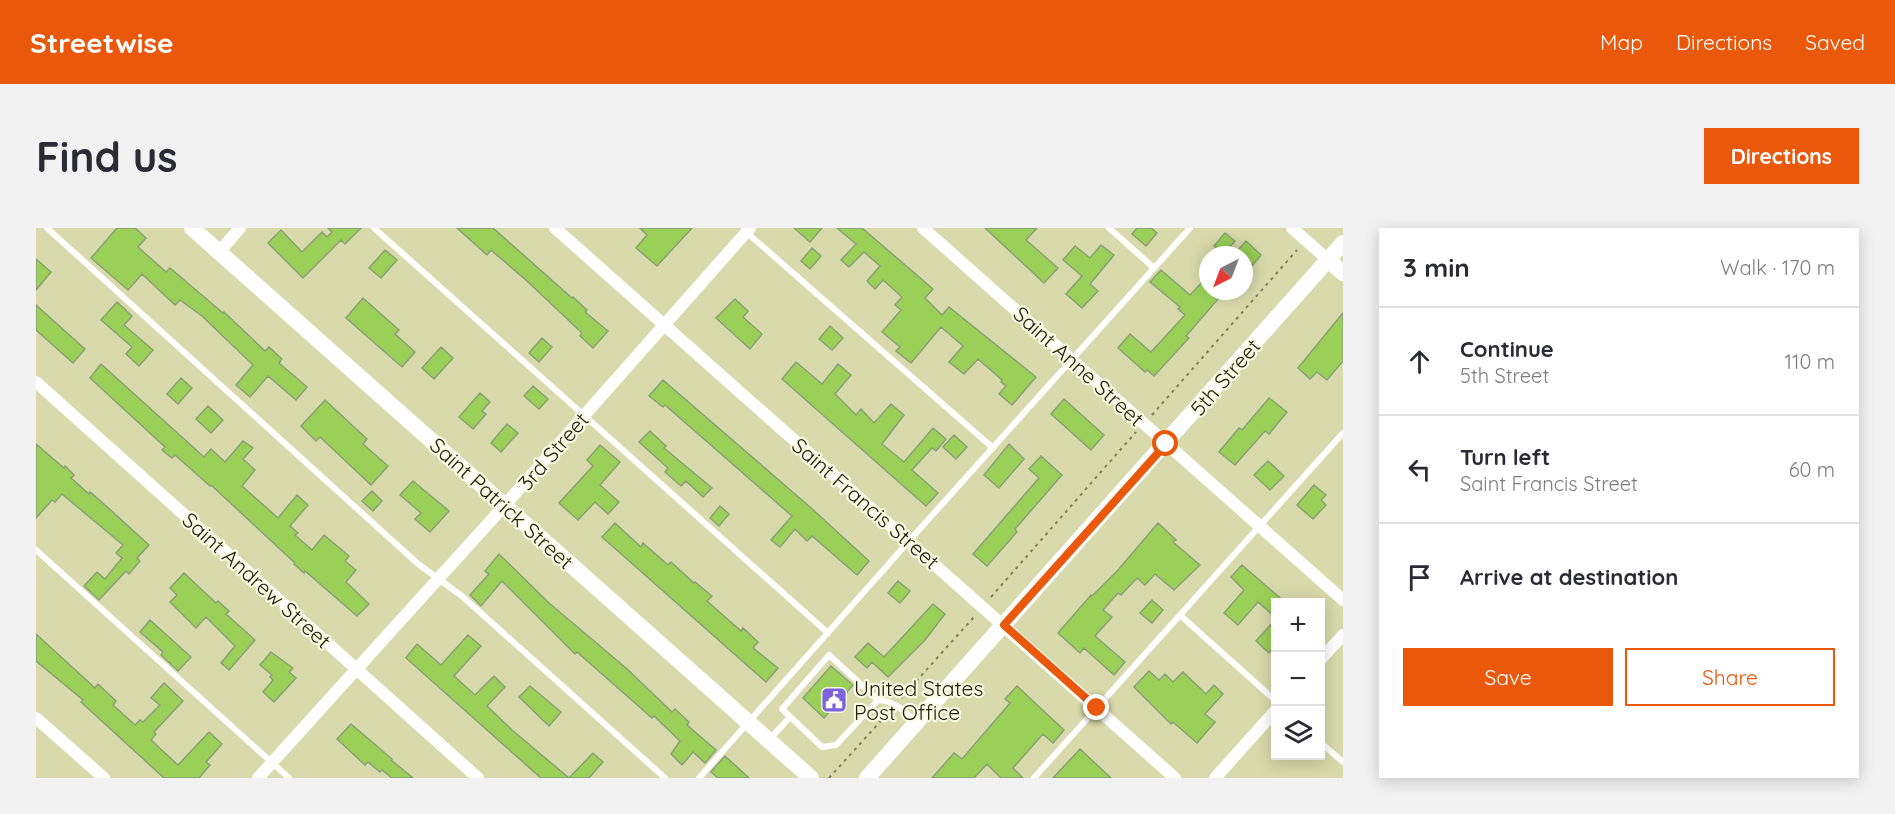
<!DOCTYPE html>
<html lang="en">
<head>
<meta charset="utf-8">
<style>
  :root { --surface:#fff; --page:#f2f2f3; --text:#2b2b33; --muted:#7c7c81; --line:#e1e1e2; --accent:#ea580c }
  body { margin:0; font-family:Quicksand,sans-serif; background:var(--page); color:var(--text) }
  .controls { position:absolute; right:18px; bottom:18px; display:grid; overflow:hidden; border-radius:0px; box-shadow:0 3px 15px #0003 }
  .controls button { width:54px; height:54px; display:grid; place-items:center; padding:0; border:0; border-bottom:2px solid var(--line); background:var(--surface); color:var(--text); font:30px sans-serif }
  .compass { position:absolute; left:1163px; top:18px; width:54px; height:54px; border-radius:50%; background:var(--surface); box-shadow:0 3px 15px #0003; rotate:222deg }
  .stop { position:absolute; width:18px; height:18px; margin:-14px; border:4px solid #ea580c; border-radius:50%; background:#fff }
  .stop.end { background:#ea580c; border-color:#fff; box-shadow:0 2px 6px #0008 }
  .list { margin:0; padding:0; list-style:none }
  h2 { display:flex; justify-content:space-between; align-items:center; height:78px; margin:0; padding:0 24px; font-size:26px }
  h2 small { font-size:20px; font-weight:400; color:var(--muted) }
  .list li { display:grid; grid-template-columns:39px 1fr auto; gap:18px; align-items:center; box-sizing:border-box; height:108px; padding:0 24px; border-top:2px solid var(--line) }
  .list b { display:block; font-size:22px; white-space:nowrap }
  .list p { margin:0; font-size:20px; white-space:nowrap; color:var(--muted) }
  .list em { font-size:20px; font-style:normal; color:var(--muted) }
  .actions { display:flex; gap:12px; padding:18px 24px }
  .actions a { flex:1; padding:14px 0; border:2px solid var(--accent); border-radius:0px; text-align:center; font-size:21px; color:var(--accent) }
  .actions .main { background:var(--accent); color:#fff }
  .icon { flex:none; width:33px; height:33px; fill:none; stroke:currentColor; stroke-width:2; stroke-linecap:round; stroke-linejoin:round }
  .map { position:relative; flex:none; width:1307px; height:550px; overflow:hidden; border-radius:0px }
  header { display:flex; align-items:center; gap:36px; box-sizing:border-box; height:84px; padding:0 30px; background:var(--accent); color:#fff }
  header strong { font-size:28px }
  nav { display:flex; gap:33px; margin-inline-start:auto; font-size:21px }
  .intro { display:flex; align-items:center; justify-content:space-between; box-sizing:border-box; height:144px; padding:0 36px }
  h1 { margin:0; font-size:42px }
  .button { padding:15px 27px; border-radius:0px; background:var(--accent); color:#fff; font-size:21px; font-weight:700 }
  main { display:flex; gap:36px; padding:0 36px }
  aside { flex:1; background:var(--surface); border-radius:0px; box-shadow:0 3px 15px #0003 }
  .map>svg:first-child { display:block }
  .building { fill:#9ad057; stroke:#8ba077; stroke-width:1.5 }
  .lines { fill:none; stroke-linecap:round; stroke-linejoin:round }
  .path { stroke:#7e7f5e; stroke-width:2; stroke-dasharray:3 4.5; stroke-linecap:butt }
  .lane { stroke:#fff; stroke-width:6 }
  .street { stroke:#fff; stroke-width:12 }
  .secondary { stroke:#fff; stroke-width:16 }
  .route { stroke:#ea580c; stroke-width:8 }
  .labels { text-anchor:middle; dominant-baseline:central; stroke-width:4.5; stroke-linejoin:round; paint-order:stroke }
  .street-label { font-size:21px; fill:#1d1d0b; stroke:#f8f9e1 }
  .poi-label { font-size:21px; fill:#1d1d0b; stroke:#f8f9e1; text-anchor:start }
</style>
</head>
<body>
<header>
<strong>Streetwise</strong>
<nav><a>Map</a><a>Directions</a><a>Saved</a></nav>
</header>
<div class="intro"><h1>Find us</h1><a class="button">Directions</a></div>
<main>
<div class="map">
<svg width="1307" height="550" viewBox="0 0 1307 550">
  <rect width="100%" height="100%" fill="#d8daab"/>
  <path class="building" d="M81,0H99L110,10L102,19L130,44L134,40L187,85L188,84L229,123L233,119L246,131L243,135L271,159L260,172L232,148L214,169L200,157L217,137L166,88L144,72L139,77L106,46L92,62L55,30Z
    M292,0H325L309,16L305,12L267,50L232,15L245,2L266,24L286,4L291,9L296,4Z
    M421,0H457L536,70L537,69L551,82L549,84L572,103L557,120L544,108L546,105L491,53L455,22L451,27Z
    M604,0H656L621,38L600,20L611,7Z
    M758,0H786L774,14Z
    M801,0H826L897,61L889,70L906,87L913,79L1000,149L976,177L963,166L970,158L965,154L966,152L942,131L928,146L913,134L927,118L905,99L875,135L860,123L864,119L846,104L865,82L859,77L866,69L847,52L839,61L831,53L844,38L828,24L813,39L805,32L820,16Z
    M949,0H1001L990,12L1022,40L1008,55Z
    M1101,0H1115L1121,5L1110,18L1096,6Z
    M1189,5L1199,13L1187,26L1178,18Z
    M1210,13L1225,27L1216,38L1208,30V27L1201,23Z
    M1065,17L1078,27L1054,56L1062,63L1046,80L1030,66L1046,48L1027,32L1039,18L1054,30Z
    M776,20L785,28L774,41L765,33Z
    M349,22L361,32L345,50L333,40Z
    M0,31L15,44L0,62Z
    M1125,42L1154,67L1172,48V63H1189L1150,108L1153,110L1118,148L1111,142L1109,144L1082,120L1094,106L1115,124L1149,87L1142,81L1144,79L1114,54Z
    M327,70L363,102L359,106L379,124L366,139L310,90Z
    M699,71L712,83L707,89L726,106L714,121L680,90Z
    M81,74L96,88L88,97L117,122L103,138L90,126L96,119L65,92Z
    M0,77L49,121L37,135L0,102Z
    M1307,85V133L1291,152L1281,144L1274,151L1262,140Z
    M794,98L807,110L796,122L783,111Z
    M506,110L516,119L503,134L493,125Z
    M405,119L417,130L398,151L386,140Z
    M760,134L786,156L802,136L815,147L799,166L820,187L825,181L838,195L855,176L868,187L846,216L868,234L897,200L910,211L900,223L896,220L876,242L902,265L890,278L746,151Z
    M65,136L168,229L175,221L189,234L207,213L217,220L207,231L219,242L206,258L242,290L261,267L272,277L254,298L262,305L259,307L276,322L288,307L313,328L309,333L320,342L310,354L333,376L321,388L269,343L268,345L258,336L259,335L175,257L174,258L139,227L136,230L126,222L129,219L54,150Z
    M145,150L156,160L142,176L131,166Z
    M627,152L774,279L833,333L821,347L776,308L771,313L759,301L744,319L735,312L756,288L629,177L627,179L613,168Z
    M497,158L512,171L503,181L488,168Z
    M444,165L454,174L446,183L450,186L437,201L423,189Z
    M1233,170L1251,184L1233,206L1229,203L1199,237L1183,224L1203,200L1206,202Z
    M1028,171L1068,207L1055,222L1015,186Z
    M289,172L331,211L327,216L352,238L335,257L284,209L280,213L265,198Z
    M172,178L187,192L175,205L160,191Z
    M471,196L482,205L465,224L455,215Z
    M614,203L630,218L628,220L676,260L667,269L650,253L645,258L629,244L632,240L603,214Z
    M918,207L931,219L920,231L907,219Z
    M0,216L28,240L29,238L38,247L35,250L53,266L54,264L69,277L113,317L101,330L104,333L93,346L90,343L63,372L48,358L61,344L69,351L86,330L80,325L87,317L26,266L19,274L16,272L0,290Z
    M973,216L988,231L963,260L948,247Z
    M564,217L584,234L564,257L583,274L572,286L559,274L542,292L523,275L557,238L551,232Z
    M1005,228L1026,247L979,301L981,304L951,338L937,326L1003,250L993,241Z
    M1232,233L1248,248L1234,262L1218,247Z
    M377,253L413,283L394,304L379,291L385,285L364,267Z
    M1278,257L1290,267L1285,272L1290,277L1277,291L1261,277Z
    M336,263L346,273L337,283L326,273Z
    M684,278L693,286L683,298L674,290Z
    M579,295L605,319L607,315L632,337L635,334L658,355L659,354L676,368L671,373L705,403L707,400L722,414L717,420L742,440L730,454L566,309Z
    M1122,295L1140,312L1137,314L1164,337L1138,362L1119,346L1109,357L1101,350L1085,367L1082,365L1067,382L1076,389L1059,408L1089,434L1078,447L1048,420L1044,425L1022,405L1055,367L1056,368L1082,342Z
    M463,326L513,375L590,440L636,484L639,481L653,494L651,497L680,522L669,535L657,524L646,537L635,526L644,513L618,488L616,490L541,424L539,426L466,353L445,378L434,367L453,346L449,343Z
    M1206,337L1250,375H1239V389L1222,374L1202,397L1188,385L1208,362L1195,349Z
    M148,345L180,375L182,373L193,383L190,386L219,412L193,442L185,435L199,418L170,389L160,400L134,374L141,367L134,360Z
    M862,353L874,363L864,375L852,365Z
    M1116,372L1127,382L1116,395L1104,385Z
    M897,376L909,386L889,412L852,449L836,434L831,440L819,429L832,415L848,429Z
    M114,392L155,429L142,443L125,427L127,424L104,404Z
    M1239,392V418L1233,425L1220,413Z
    M0,406L59,460L62,456L80,473L77,477L99,497L104,492L107,494L124,477L115,470L128,455L147,473L118,504L120,506L115,512L142,537L173,504L186,516L170,534L174,537L163,550H128L45,474L47,472L0,433Z
    M432,407L445,418L418,448L439,467L458,448L469,459L451,478L476,502L533,550H505L370,430L381,416L405,437Z
    M235,424L257,440L253,444L260,450L238,474L227,464L237,452L234,449L236,447L224,437Z
    M795,438L817,457L788,490L767,470Z
    M1113,443L1123,452L1129,446L1137,454L1147,444L1170,466L1178,457L1187,466L1169,486L1179,494L1161,515L1137,494L1135,496L1098,459Z
    M494,458L525,484L513,498L483,469Z
    M981,458L1028,502L1017,515L1007,506L977,540L987,550H965L951,536L938,550H896L918,525L926,531L974,475L969,471Z
    M315,496L356,531L355,532L377,550H356L346,542L344,544L332,534L329,537L301,511Z
    M1044,521L1075,550H1017Z
    M557,525L567,534L553,550H533Z
    M689,528L713,550H682L675,544Z"/>
  <g class="lines">
    <path class="path" d="M1116,187L1261,22
      M955,369L1100,204
      M865,470L938,389
      M793,550L852,485"/>
    <path class="lane" d="M11,0L381,335L427,369L629,550
      M338,0L792,405
      M1073,0L1118,40
      M709,3L957,220
      M0,322L253,550
      M1145,388L1240,473
      M842,472L800,517L786,519L746,481L793,427L842,472C859,473 868,483 880,494
      M734,511L754,489
      M1284,514L1307,534
      M663,550L873,313L1154,0
      M998,550L1307,205"/>
    <path class="street" d="M519,0L1139,550
      M887,0L1307,372
      M1256,0L1292,32
      M183,24L204,0
      M0,154L442,550
      M1284,432L1307,407
      M0,490L68,550
      M222,550L469,277L714,0
      M1179,550L1240,482"/>
    <path class="secondary" d="M156,0L775,550
      M1292,32L1307,45
      M831,550L1307,15"/>
  </g>
  <g class="lines">
    <path class="route" d="M1061,480L968,397L1130,216"/>
  </g>
  <defs>
    <symbol id="civic-square" viewBox="-11 -11 22 22"><rect x="-9" y="-9" width="18" height="18" rx="4" fill="#7d63de" stroke="#f8f9e1"/><path d="M-.6-6.5H3V-4.5H.6V-3L4-1V1h2V6H-6V1h2V-1L-.6-3ZM-1.2 2.5V6h2.4V2.5Z" fill="#fff"/></symbol>
  </defs>
  <g fill-rule="evenodd">
    <use href="#civic-square" x="783" y="457" width="30" height="30"/>
  </g>
  <g class="labels">
    <g class="street-label">
      <text transform="translate(1043 138) rotate(42)">Saint Anne Street</text>
      <text transform="translate(1189 149) rotate(-49)">5th Street</text>
      <text transform="translate(517 223) rotate(-49)">3rd Street</text>
      <text transform="translate(466 275) rotate(42)">Saint Patrick Street</text>
      <text transform="translate(830 275) rotate(41)">Saint Francis Street</text>
      <text transform="translate(221 352) rotate(42)">Saint Andrew Street</text>
    </g>
    <g class="poi-label">
      <text x="818" y="460">United States<tspan x="818" dy="24">Post Office</tspan></text>
    </g>
  </g>
</svg>
<div class="controls">
<button>+</button>
<button>−</button>
<button><svg class="icon" aria-label="layers" viewBox="0 0 24 24"><path d="M12 4l9 5-9 5-9-5zM3 14l9 5 9-5"/></svg></button>
</div>
<svg class="compass" viewBox="-18 -18 36 36"><path d="M0-13l5 13h-10z" fill="#e53935"/><path d="M0 13l5-13h-10z" fill="#7c7c81"/></svg>
<div class="stop" style="left:1130px;top:216px"></div>
<div class="stop end" style="left:1061px;top:480px"></div>
</div>
<aside>
<h2>3 min<small>Walk · 170 m</small></h2>
<ul class="list">
<li><svg class="icon" aria-label="ahead" viewBox="0 0 24 24"><path d="M12 20V5M6 11l6-6 6 6"/></svg><div><b>Continue</b><p>5th Street</p></div><em>110 m</em></li>
<li><svg class="icon" aria-label="left" viewBox="0 0 24 24"><path d="M17 20v-9H6M10 6l-5 5 5 5"/></svg><div><b>Turn left</b><p>Saint Francis Street</p></div><em>60 m</em></li>
<li><svg class="icon" aria-label="arrive" viewBox="0 0 24 24"><path d="M6 21V4h12l-3 4 3 4H6"/></svg><div><b>Arrive at destination</b></div></li>
</ul>
<div class="actions"><a class="main">Save</a><a>Share</a></div>
</aside>
</main>
</body>
</html>
